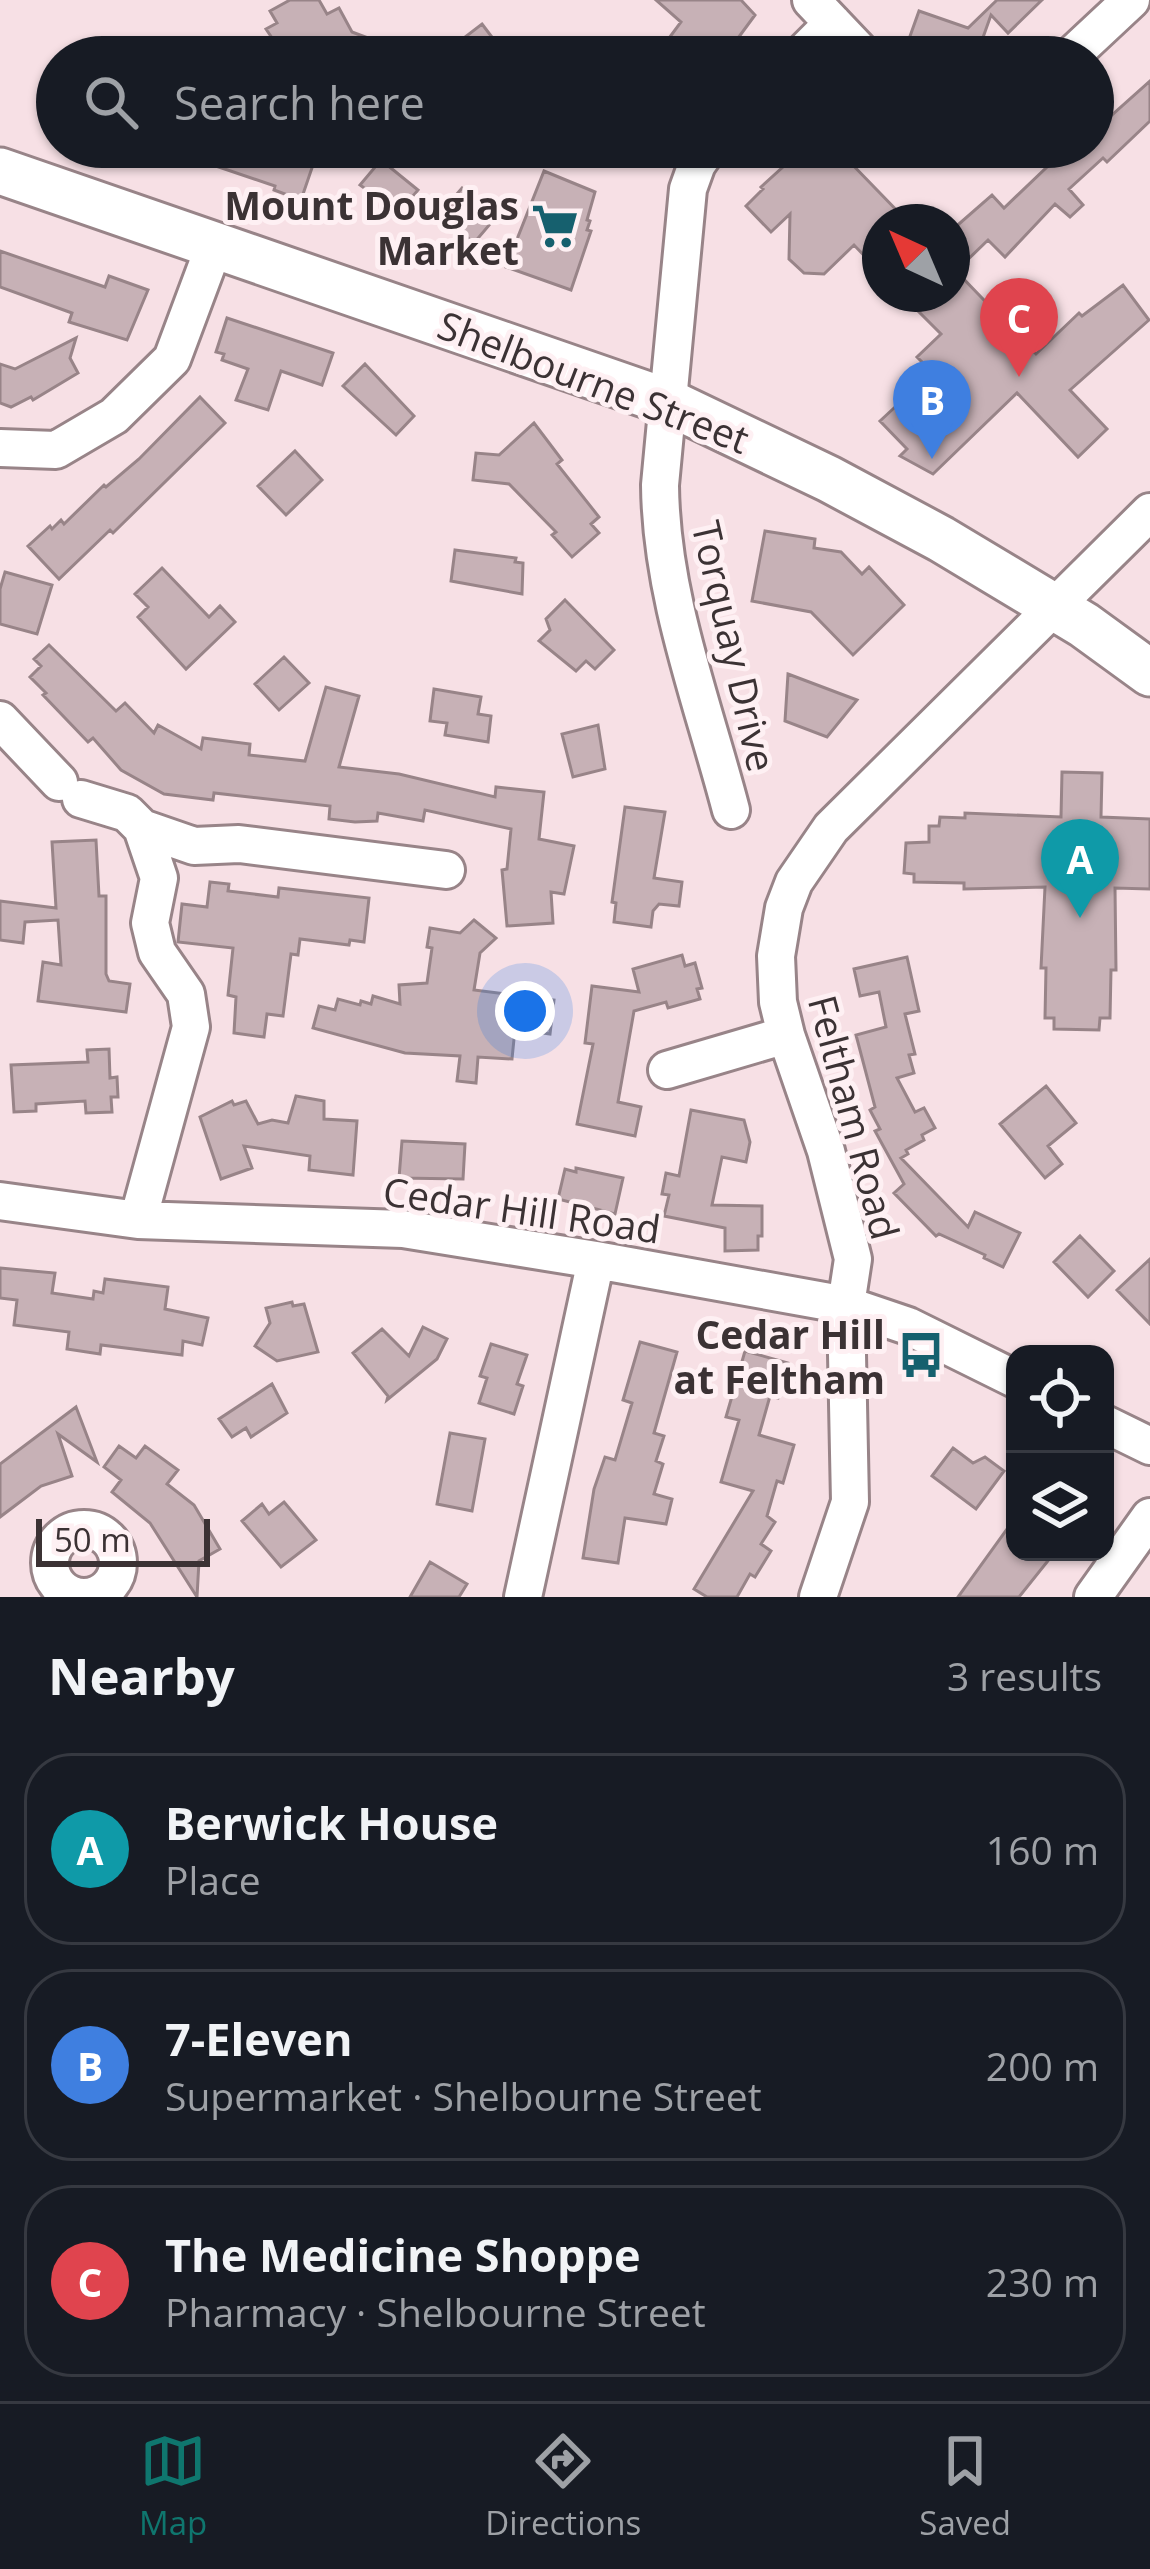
<!DOCTYPE html>
<html lang="en">
<head>
<meta charset="utf-8">
<style>
  :root { --surface:#171b24; --page:#20242c; --text:#f1f3f6; --muted:#9ea1a6; --line:#363941; --accent:#0f766e }
  body { margin:0; font-family:"Open Sans",sans-serif; background:var(--page); color:var(--text) }
  .controls { position:absolute; right:36px; bottom:36px; display:grid; overflow:hidden; border-radius:24px; box-shadow:0 3px 9px #0004 }
  .controls button { width:108px; height:108px; display:grid; place-items:center; padding:0; border:0; border-bottom:3px solid var(--line); background:var(--surface); color:var(--text); font:60px sans-serif }
  .compass { position:absolute; left:862px; top:204px; width:108px; height:108px; border-radius:50%; background:var(--surface); box-shadow:0 3px 9px #0004; rotate:316deg }
  .scale { position:absolute; left:36px; bottom:30px; width:174px; box-sizing:border-box; padding-left:12px; border:6px solid #3b3234; border-top:0; font-size:33px; line-height:42px; white-space:nowrap; color:#3b3234; -webkit-text-stroke:9px #fef0f3; paint-order:stroke }
  .you { position:absolute; left:525px; top:1011px; width:42px; height:42px; margin:-30px; border:9px solid #fff; border-radius:50%; background:#1a73e8; box-shadow:0 0 0 18px #1a73e833 }
  .badge { display:grid; place-items:center; width:78px; height:78px; border-radius:50%; background:var(--accent); color:#fff; font-size:39px; font-weight:700 }
  .pin { position:absolute; translate:-50% -99px; filter:drop-shadow(0 3px 6px #0008) }
  .pin::after { content:''; position:absolute; top:63px; width:42px; height:36px; background:inherit; clip-path:polygon(0 0,100% 0,50% 100%) }
  .list { margin:0; padding:0; list-style:none }
  h2 { display:flex; justify-content:space-between; align-items:center; height:156px; margin:0; padding:0 48px; font-size:51px }
  h2 small { font-size:39px; font-weight:400; color:var(--muted) }
  .list li { display:grid; grid-template-columns:78px 1fr auto; gap:36px; align-items:center; box-sizing:border-box; height:192px; margin:0 24px 24px; padding:0 24px; border:3px solid var(--line); border-radius:48px }
  .list b { display:block; font-size:45px; white-space:nowrap }
  .list p { margin:0; font-size:39px; white-space:nowrap; color:var(--muted) }
  .list em { font-size:39px; font-style:normal; color:var(--muted) }
  .icon { flex:none; width:66px; height:66px; fill:none; stroke:currentColor; stroke-width:2; stroke-linecap:round; stroke-linejoin:round }
  .map { position:relative; flex:none; width:1150px; height:1597px; overflow:hidden }
  .search { position:absolute; background:var(--surface); box-shadow:0 3px 9px #0004; left:36px; right:36px; top:36px; height:132px; display:flex; align-items:center; gap:30px; box-sizing:border-box; padding:0 42px; border-radius:66px; color:var(--muted); font-size:45px }
  .sheet { height:804px; background:var(--surface) }
  nav { display:flex; justify-content:space-around; align-items:center; box-sizing:border-box; height:168px; border-top:3px solid var(--line); background:var(--surface); font-size:33px; color:var(--muted) }
  nav a { display:grid; justify-items:center; gap:6px }
  nav .on { color:var(--accent) }
  .map>svg:first-child { display:block }
  .building { fill:#c7b1b6; stroke:#988488; stroke-width:3 }
  .lines { fill:none; stroke-linecap:round; stroke-linejoin:round }
  .minor-casing { stroke:#988488; stroke-width:42 }
  .major-casing { stroke:#988488; stroke-width:51 }
  .minor { stroke:#fff; stroke-width:36 }
  .major { stroke:#fff; stroke-width:45 }
  .labels { text-anchor:middle; dominant-baseline:central; stroke-width:10; stroke-linejoin:round; paint-order:stroke }
  .poi-label { font-size:39px; font-weight:bold; fill:#3b3234; stroke:#fef0f3; text-anchor:end }
  .street-label { font-size:39px; fill:#3b3234; stroke:#fef0f3 }
</style>
</head>
<body>
<div class="map">
<svg width="1150" height="1597" viewBox="0 0 1150 1597">
  <rect width="100%" height="100%" fill="#f7e0e5"/>
  <path class="building" d="M290,0H319L327,14L339,8L352,32L368,38L329,57L322,46L303,57H285L266,29L277,23L270,11Z
    M656,0H741L755,15L730,49L725,45L717,57H655L681,22Z
    M1042,0L1008,33L991,15L976,57H960L909,39L919,11L968,28L997,0Z
    M482,24L507,57H439Z
    M1150,81V121L1107,162L1103,158L1069,189L1083,205L1070,217L1055,204L1005,257L988,240L956,271L1036,354L1079,313L1082,316L1123,285L1149,320L1070,390L1107,429L1078,457L1017,393L933,474L900,456L907,449L880,421L907,396L901,389L926,366L917,357L941,334L901,294H952V230L992,195L1004,208L1068,147H1093V132Z
    M213,147H274L314,162L301,200L274,190L275,186L207,163Z
    M805,147H855L845,157L908,222H880V272L854,245L824,274L804,273L789,259L790,214L771,232L746,206L763,189L761,187Z
    M381,160L418,190L399,213L360,185Z
    M544,171L595,192L587,220L590,221L587,230L591,231L571,290L506,267Z
    M462,188L496,217L474,243L454,227L458,222L443,210Z
    M0,251L105,287L109,276L148,290L127,340L69,322L72,313L0,287Z
    M227,318L333,353L322,385L281,371L268,410L236,400L248,369L222,360L224,354L216,352Z
    M76,338L70,358L78,373L33,400L31,397L11,407L0,403V364L15,369Z
    M365,364L414,416L396,435L343,386Z
    M200,397L225,423L113,533L110,530L59,579L28,546L50,526L52,529L61,520L64,524L104,485L106,487L139,459Z
    M534,423L562,460L557,464L599,517L591,524L599,533L572,557L552,535L556,532L509,484L473,480L476,453L499,455Z
    M295,451L322,480L286,515L258,486Z
    M765,531L815,539L814,548L841,552L862,574L869,567L904,605L853,655L811,612L752,601Z
    M455,550L516,558L515,562L523,563L522,594L451,581Z
    M162,568L209,617L220,606L235,622L186,669L138,617L148,607L135,594Z
    M5,572L52,585L37,634L0,624V589Z
    M565,600L614,650L595,669L586,661L576,671L539,641L550,630L546,619Z
    M49,645L116,711L125,703L154,733L158,725L201,749L203,738L250,744L249,755L305,761L326,687L359,696L339,767L399,774L495,797L496,787L544,792L539,839L574,846L564,894L551,892L553,923L507,926L502,870L507,869L511,829L425,810L423,821L378,813L377,821L355,822L329,819L330,806L214,793L213,800L164,794L121,770L93,738L88,742L43,695L46,693L30,677L41,666L34,659Z
    M284,657L309,683L279,710L255,684Z
    M788,674L857,700L827,737L785,721Z
    M434,689L481,697L478,714L491,716L488,742L445,735L447,723L430,721Z
    M598,725L605,769L573,777L562,734Z
    M1062,772L1102,773L1101,817L1150,819V889L1115,888L1116,970H1111L1110,1018H1100L1099,1030L1054,1029V1018H1045L1046,968H1041L1045,887L964,889V883L914,882V874L904,873L906,843L929,842V826H939L940,817L965,818V813L1061,817Z
    M625,807L665,812L654,878L682,882L679,906L659,904L653,911L651,927L614,922L616,903L612,902Z
    M96,840L99,896H106V974L109,981L130,984L126,1012L38,1001L43,962L61,965L58,920L25,922L23,943L0,940V901L56,908L52,842Z
    M210,882L229,884L228,891L278,897L279,888L369,898L364,942L350,940L349,945L300,939L298,955L291,954L283,1016L267,1014L264,1037L234,1033L236,997L228,995L233,948L178,942L182,904L207,907Z
    M474,920L496,938L480,953L474,990L554,1000L550,1034L515,1029L512,1059L478,1057L476,1083L457,1081L460,1056L405,1053L313,1028L319,1006L335,1010L338,999L360,1005L361,1001L371,1004L373,996L400,1004L399,985L427,983L432,948L427,947L430,928L460,933Z
    M682,955L685,966L695,963L702,988L697,989L700,999L668,1008L666,1002L634,1011L618,1102L641,1107L635,1136L577,1124L593,1044L585,1043L592,986L639,992L633,969Z
    M907,957L919,1011L905,1014L915,1054L909,1055L914,1073L897,1078L915,1112L924,1108L935,1128L922,1135L924,1140L906,1150L908,1154L901,1158L968,1227L975,1212L1020,1233L1003,1267L984,1258L985,1255L939,1234L936,1236L894,1193L904,1184L875,1131L880,1129L870,1110L875,1107L856,1035L886,1027L879,992L860,996L854,969Z
    M109,1049L110,1078L117,1077L118,1097H111L112,1112L86,1113L85,1101L36,1104V1111L14,1112L11,1065L88,1062L87,1050Z
    M1046,1086L1076,1123L1048,1146L1062,1164L1045,1178L1000,1124Z
    M296,1096L324,1101V1119L357,1121L353,1175L309,1170L310,1156L244,1146L252,1168L221,1179L200,1117L232,1101L234,1105L246,1101L258,1124L272,1120L288,1123Z
    M691,1110L744,1120L750,1142L746,1162L722,1157L712,1205L762,1206V1236H758V1250L725,1251V1228L664,1216L669,1195L662,1194L666,1173L679,1176Z
    M402,1141L465,1144L463,1179L399,1178Z
    M576,1168L623,1178L615,1214L558,1199L565,1169L576,1172Z
    M1080,1236L1114,1271L1088,1297L1054,1262Z
    M1150,1259V1324L1117,1290Z
    M0,1268L55,1273L52,1293L93,1299L94,1291L103,1293L105,1279L168,1287L165,1309L208,1318L202,1345L183,1341L182,1355L101,1345L100,1354L67,1349L69,1332L14,1325L17,1300L0,1298Z
    M292,1302L293,1306L304,1304L318,1352L277,1361L255,1346L270,1323L266,1308Z
    M423,1327L447,1339L437,1359L387,1400L388,1396L353,1353L382,1329L409,1356Z
    M640,1342L677,1352L654,1433L664,1436L656,1461L663,1464L654,1494L672,1499L666,1524L625,1518L618,1563L583,1558L594,1489L605,1457L615,1460L632,1403L623,1400Z
    M491,1344L527,1355L517,1384L523,1386L514,1414L479,1403L487,1378L480,1376Z
    M745,1351L788,1363L778,1398L770,1396L759,1435L794,1445L783,1483L777,1481L767,1516L775,1522L761,1544L771,1551L755,1577L750,1574L737,1597H707L694,1589L753,1491L721,1482L739,1420L726,1417Z
    M272,1384L287,1413L251,1437L246,1428L232,1437L219,1419Z
    M76,1407L97,1462L58,1434L72,1476L41,1486L0,1517V1464Z
    M450,1433L485,1439L472,1511L437,1504Z
    M119,1446L136,1458L145,1446L178,1470L167,1484L194,1505L220,1549L199,1561L197,1597L150,1523L112,1492L121,1480L104,1467Z
    M953,1448L973,1463L985,1457L1004,1471L976,1509L932,1476Z
    M284,1502L316,1540L281,1567L242,1521L262,1504L269,1514Z
    M1015,1518V1552H1055L1019,1597H958Z
    M430,1562L467,1584L459,1597H410Z"/>
  <g class="lines">
    <defs>
      <path id="minor" d="M811,0L865,57
        M799,57L833,23
        M1070,57L1131,0
        M709,147L697,164L688,189L660,485C661,597 703,703 731,810
        M0,448L56,450L114,416L172,359L215,244
        M0,720L59,782
        M81,799L127,813L142,828L194,846L239,844L446,870
        M667,1070L786,1035
        M0,1201L138,1220L403,1229L596,1260L846,1305L908,1326L1015,1379
        M138,1220L191,1027L186,994L157,952L150,923L159,878L142,828
        M1105,1424L1150,1446
        M50 1563a34 34 0 1 1 68 0a34 34 0 1 1-68 0Z
        M523,1597L596,1260
        M818,1597L850,1502L846,1305L853,1259L826,1151L786,1035L778,1002L776,956L784,908L794,882L831,828L1150,512
        M1093,1597L1150,1517"/>
      <path id="major" d="M0,171L668,402L829,479L941,539L1084,625L1150,673"/>
    </defs>
    <use href="#minor" class="minor-casing"/>
    <use href="#major" class="major-casing"/>
    <use href="#minor" class="minor"/>
    <use href="#major" class="major"/>
  </g>
  <defs>
    <symbol id="supermarket-bare" viewBox="-9 -9 18 18"><path d="M-6-5.5h2.5l.6 2H6L4.5 2H-2.5L-4.4-4H-6ZM-1.5 3.2a1.3 1.3 0 1 0 .1 0ZM3 3.2a1.3 1.3 0 1 0 .1 0Z" fill="#16606e" stroke="#fef0f3" stroke-width="2.5" paint-order="stroke"/></symbol>
    <symbol id="bus-bare" viewBox="-9 -9 18 18"><path d="M-5-6H5V4H4V6H2V4H-2V6H-4V4H-5ZM-3.5-4V0h7V-4ZM-3.5 1.2v1.5H-2V1.2ZM2 1.2v1.5H3.5V1.2Z" fill="#16606e" stroke="#fef0f3" stroke-width="2.5" paint-order="stroke"/></symbol>
  </defs>
  <g fill-rule="evenodd">
    <use href="#supermarket-bare" x="522" y="193" width="66" height="66"/>
    <use href="#bus-bare" x="888" y="1322" width="66" height="66"/>
  </g>
  <g class="labels">
    <g class="poi-label">
      <text x="519" y="204">Mount Douglas<tspan x="519" dy="45">Market</tspan></text>
      <text x="885" y="1333">Cedar Hill<tspan x="885" dy="45">at Feltham</tspan></text>
    </g>
    <g class="street-label">
      <text transform="translate(594 381) rotate(21)">Shelbourne Street</text>
      <text transform="translate(735 646) rotate(77)">Torquay Drive</text>
      <text transform="translate(855 1117) rotate(75)">Feltham Road</text>
      <text transform="translate(522 1209) rotate(8)">Cedar Hill Road</text>
    </g>
  </g>
</svg>
<div class="controls">
<button><svg class="icon" aria-label="locate" viewBox="0 0 24 24"><circle cx="12" cy="12" r="6"/><path d="M12 2v4M12 18v4M2 12h4M18 12h4"/></svg></button>
<button><svg class="icon" aria-label="layers" viewBox="0 0 24 24"><path d="M12 4l9 5-9 5-9-5zM3 14l9 5 9-5"/></svg></button>
</div>
<svg class="compass" viewBox="-18 -18 36 36"><path d="M0-13l5 13h-10z" fill="#e53935"/><path d="M0 13l5-13h-10z" fill="#9ea1a6"/></svg>
<div class="scale">50 m</div>
<div class="you"></div>
<div class="pin badge" style="left:1080px;top:918px;background:#0f9aa8">A</div>
<div class="pin badge" style="left:932px;top:459px;background:#3f7fe0">B</div>
<div class="pin badge" style="left:1019px;top:377px;background:#e0444e">C</div>
<div class="search"><svg class="icon" aria-label="search" viewBox="0 0 24 24"><circle cx="10" cy="10" r="6"/><path d="M15 15l6 6"/></svg>Search here</div>
</div>
<section class="sheet">
<h2>Nearby<small>3 results</small></h2>
<ul class="list">
<li><span class="badge" style="background:#0f9aa8">A</span><div><b>Berwick House</b><p>Place</p></div><em>160 m</em></li>
<li><span class="badge" style="background:#3f7fe0">B</span><div><b>7-Eleven</b><p>Supermarket · Shelbourne Street</p></div><em>200 m</em></li>
<li><span class="badge" style="background:#e0444e">C</span><div><b>The Medicine Shoppe</b><p>Pharmacy · Shelbourne Street</p></div><em>230 m</em></li>
</ul>
</section>
<nav>
<a class="on"><svg class="icon" aria-label="map" viewBox="0 0 24 24"><path d="M3 6l6-2 6 2 6-2v14l-6 2-6-2-6 2zM9 4v14M15 6v14"/></svg>Map</a>
<a><svg class="icon" aria-label="directions" viewBox="0 0 24 24"><path d="M12 3l9 9-9 9-9-9zM9 14v-3h6M13 9l2 2-2 2"/></svg>Directions</a>
<a><svg class="icon" aria-label="saved" viewBox="0 0 24 24"><path d="M7 4h10v16l-5-4-5 4z"/></svg>Saved</a>
</nav>
</body>
</html>
